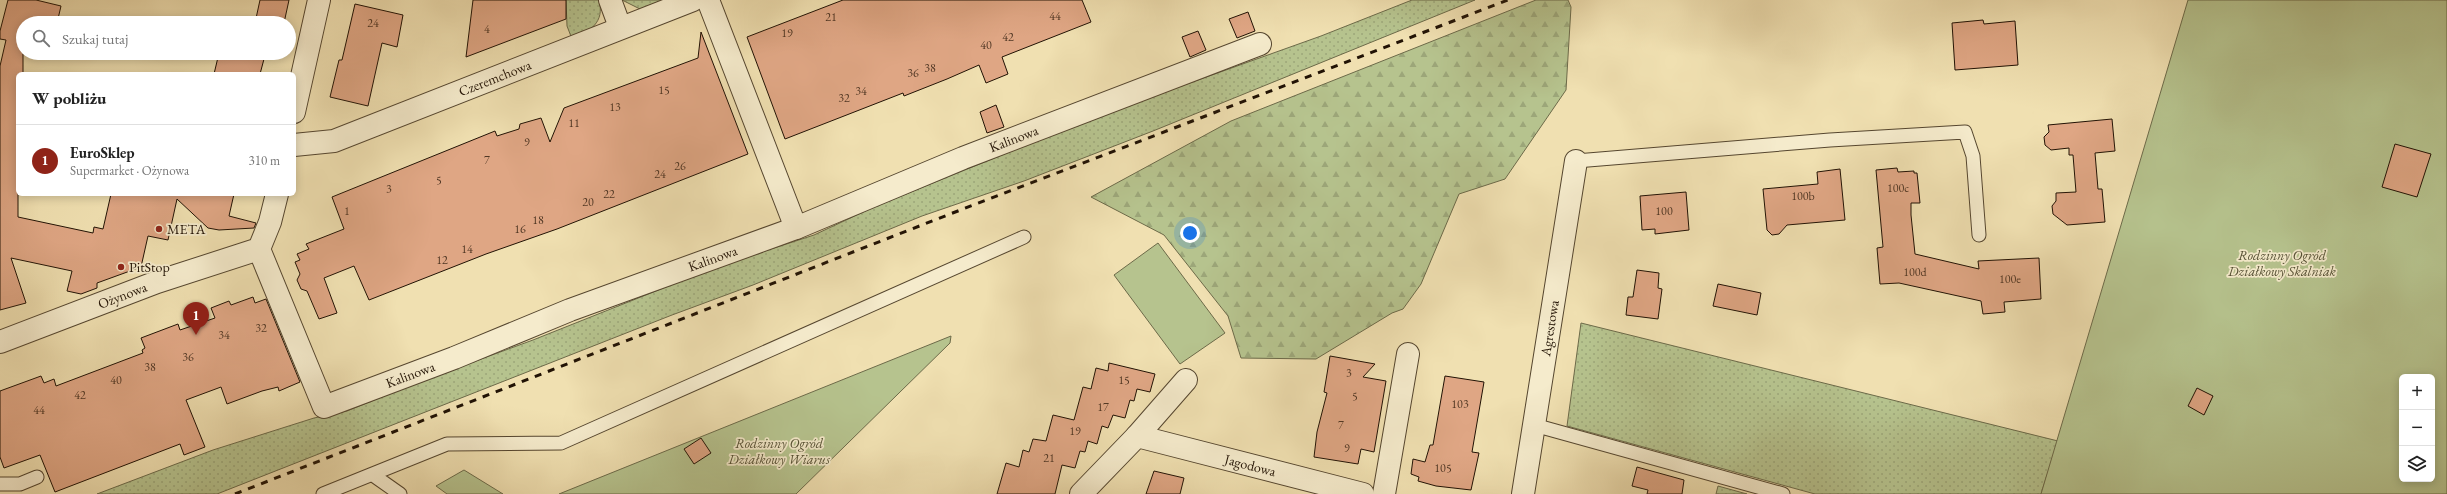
<!DOCTYPE html>
<html lang="pl">
<head>
<meta charset="utf-8">
<style>
  :root { --surface:#fff; --page:#f2f2f2; --text:#222; --muted:#767676; --line:#e0e0e0; --accent:#8f2418 }
  body { margin:0; font-family:"EB Garamond",serif; background:var(--page); color:var(--text) }
  .controls { position:absolute; right:12px; bottom:12px; display:grid; overflow:hidden; border-radius:6px; box-shadow:0 2px 10px #0003 }
  .controls button { width:36px; height:36px; display:grid; place-items:center; padding:0; border:0; border-bottom:1px solid var(--line); background:var(--surface); color:var(--text); font:20px sans-serif }
  .you { position:absolute; left:1190px; top:233px; width:14px; height:14px; margin:-10px; border:3px solid #fff; border-radius:50%; background:#1a73e8; box-shadow:0 0 0 6px #1a73e833 }
  .badge { display:grid; place-items:center; width:26px; height:26px; border-radius:50%; background:var(--accent); color:#fff; font-size:13px; font-weight:700 }
  .pin { position:absolute; translate:-50% -33px; filter:drop-shadow(0 1px 2px #0008) }
  .pin::after { content:''; position:absolute; top:21px; width:14px; height:12px; background:inherit; clip-path:polygon(0 0,100% 0,50% 100%) }
  .list { margin:0; padding:0; list-style:none }
  h2 { display:flex; justify-content:space-between; align-items:center; height:52px; margin:0; padding:0 16px; font-size:17px }
  h2 small { font-size:13px; font-weight:400; color:var(--muted) }
  .list li { display:grid; grid-template-columns:26px 1fr auto; gap:12px; align-items:center; box-sizing:border-box; height:72px; padding:0 16px; border-top:1px solid var(--line) }
  .list b { display:block; font-size:15px; white-space:nowrap }
  .list p { margin:0; font-size:13px; white-space:nowrap; color:var(--muted) }
  .list em { font-size:13px; font-style:normal; color:var(--muted) }
  .icon { flex:none; width:22px; height:22px; fill:none; stroke:currentColor; stroke-width:2; stroke-linecap:round; stroke-linejoin:round }
  .map { position:relative; flex:none; width:2447px; height:494px; overflow:hidden }
  .search { position:absolute; background:var(--surface); box-shadow:0 2px 10px #0003; left:16px; top:16px; width:280px; height:44px; display:flex; align-items:center; gap:10px; box-sizing:border-box; padding:0 14px; border-radius:22px; color:var(--muted); font-size:15px }
  .panel { position:absolute; background:var(--surface); box-shadow:0 2px 10px #0003; left:16px; top:72px; width:280px; height:124px; border-radius:6px }
  .map>svg:first-child { display:block }
  .grass { fill:url(#grass-dots); stroke:#6c6a49 }
  .forest { fill:url(#forest-firs); stroke:#6c6a49 }
  .garden { fill:#b6c38e; stroke:#6c6a49; fill-rule:evenodd }
  .building { fill:#dfa684; stroke:#211204 }
  .lines { fill:none; stroke-linecap:round; stroke-linejoin:round }
  .service-casing { stroke:#55462f; stroke-width:15 }
  .minor-casing { stroke:#55462f; stroke-width:24 }
  .service { stroke:#f5ebcc; stroke-width:13 }
  .minor { stroke:#f5ebcc; stroke-width:22 }
  .rail { stroke:#211204; stroke-width:3; stroke-dasharray:7 7; stroke-linecap:butt }
  .poi-dot { fill:#8f2418; stroke:#f5ebcc; stroke-width:1.5 }
  .labels { text-anchor:middle; dominant-baseline:central; stroke-width:3.5; stroke-linejoin:round; paint-order:stroke }
  .number-label { font-size:12px; fill:#503724 }
  .street-label { font-size:14px; fill:#211204; stroke:#f5ebcc }
  .poi-label { font-size:14px; fill:#211204; stroke:#f5ebcc; text-anchor:start }
  .park-label { font-size:14px; font-style:italic; fill:#555034; stroke:#f5ebcc }
</style>
</head>
<body>
<div class="map">
<svg width="2447" height="494" viewBox="0 0 2447 494">
  <defs>
    <pattern id="grass-dots" width="8" height="8" patternUnits="userSpaceOnUse"><rect width="8" height="8" fill="#b6c38e"/><path d="M2 2h.1M6 6h.1" fill="none" stroke="#9ca679" stroke-width="1.8" stroke-linecap="round"/></pattern>
    <pattern id="forest-firs" width="22" height="20" patternUnits="userSpaceOnUse"><rect width="22" height="20" fill="#b6c38e"/><path d="M5 1l3.5 6h-7zM16 11l3.5 6h-7z" fill="#9ca679"/></pattern>
  </defs>
  <rect width="100%" height="100%" fill="#f0e0b1"/>
  <filter id="stains"><feTurbulence type="fractalNoise" baseFrequency=".005" numOctaves="4"/><feColorMatrix values="0 0 0 0 .2 0 0 0 0 .09 0 0 0 0 .02 0 0 0 .5 -.17"/></filter>
  <radialGradient id="worn" r=".72"><stop offset=".6" stop-color="#630" stop-opacity="0"/><stop offset="1" stop-color="#630" stop-opacity=".3"/></radialGradient>
  <path class="grass" d="M566,0H599C605,23 590,31 572,39L567,26Z
    M622,0H666L640,9Z
    M1412,0H1475L1153,131L1024,181L922,216L753,285L672,315L217,494H97L213,450L314,418L347,411L421,381L533,340L716,267L814,235L874,207L1100,115L1321,36Z
    M1581,323L2058,441L2041,494H1815L1567,426Z
    M1718,486L1747,494H1716Z"/>
  <path class="forest" d="M1536,0H1568L1571,7L1566,90L1505,179L1459,194L1421,284L1403,309L1392,313L1316,359L1241,358L1228,316L1164,235L1091,197L1231,121Z"/>
  <path class="garden" d="M2188,0H2447V494H2041ZM2402,377H2432V479H2402Z
    M1158,243L1225,333L1180,364L1114,275Z
    M951,336L950,343L796,494H559Z
    M464,470L503,494H447L436,486Z"/>
  <path class="building" d="M8,0H36L61,6L57,23H23V74H18V217L93,233L94,227L103,229L111,194H234L229,216L256,223L254,228L219,230L208,228L177,199L168,240L148,236L141,267L97,283V288L81,294L67,291L72,271L11,258L26,303L0,310V66L6,40L0,39V31Z
    M260,0H289L284,23H255Z
    M473,0H566V19L466,57Z
    M843,0H1082L1091,22L1002,57L1008,74L986,83L979,65L947,79L904,96L903,93L785,139L747,37Z
    M355,4L403,15L397,47L382,43L368,106L330,97L339,60H342Z
    M1248,12L1255,31L1237,38L1229,19Z
    M1983,20L1984,24L2015,21L2018,65L1955,70L1952,23Z
    M1198,31L1206,50L1190,57L1182,37Z
    M701,32L748,154L557,229L486,254L369,300L354,266L324,278L337,313L319,319L307,291L301,289L297,280L300,274L295,262L300,260L297,254L309,249L306,244L344,229L332,197L495,131L497,136L519,129L520,124L541,118L550,142L564,108L698,58Z
    M219,53H238L264,59L260,74H214Z
    M996,105L1004,127L987,133L980,112Z
    M2112,119L2115,151L2095,153L2098,189H2102L2105,222L2067,225L2053,214L2052,206L2056,201V193L2076,192L2073,155H2069V148L2051,150L2045,145L2044,137L2049,132L2048,125Z
    M2395,144L2431,154L2417,197L2382,187Z
    M1897,168L1898,172L1914,171V173H1917L1920,203H1911V215L1915,254L1979,269L1978,261L2039,258L2041,299L2004,302L2005,312L1983,314L1981,301L1899,283L1880,284L1877,248L1883,247L1876,170Z
    M1840,169L1845,220L1787,225L1779,234L1772,235L1767,230L1763,189L1818,184L1817,172Z
    M1686,192L1689,230L1655,234V229L1642,230L1640,196Z
    M1637,270L1659,273L1658,288L1662,289L1658,319L1626,315L1628,297H1633Z
    M1718,284L1761,293L1757,315L1713,306Z
    M253,297L255,303L266,299L300,382L279,391L278,387L262,391L227,404L221,387L186,400L205,447L184,455L180,444L55,492L40,455L4,468L0,457V391L41,376L44,383L54,379L56,386L143,353L142,350L145,348L141,338L178,324L180,330L215,318L211,308L229,301L231,305Z
    M1330,356L1375,364L1363,377L1386,381L1374,452L1361,449L1358,464L1314,457L1317,432L1327,393L1324,392Z
    M1109,363L1155,374L1150,392L1137,389L1134,401L1130,400L1125,418L1113,415L1108,428L1102,426L1097,444L1088,441L1085,452L1080,451L1075,468L1062,465L1055,494H997L1006,463L1019,467L1023,450L1029,452L1033,439L1046,441L1053,415L1074,420L1083,387L1091,389L1096,368L1108,371Z
    M1445,376L1484,382L1472,452L1479,453L1471,490L1436,486L1418,481L1419,477L1411,474L1413,459L1425,462L1430,445H1433Z
    M2197,388L2213,396L2204,415L2188,406Z
    M701,438L711,453L694,464L684,449Z
    M1637,467L1684,480L1682,494H1647L1648,490L1632,486Z
    M1154,471L1184,478L1180,494H1146Z"/>
  <g class="lines">
    <defs>
      <path id="service" d="M1576,161L1830,140L1965,132L1973,156L1979,235
        M1534,425L1783,494
        M373,475L400,494
        M0,484H20L37,477
        M323,494L447,444L561,443L1024,237"/>
      <g id="minor">
        <path d="M610,0L620,27"/>
        <path d="M708,0L796,228"/>
        <path d="M294,112L319,0"/>
        <path id="s1" d="M294,145L334,141L693,0"/>
        <path id="s2" d="M259,249L324,407L454,358L570,310L796,228L963,158L1260,44"/>
        <path id="s3" d="M0,342L157,282L259,249L270,222L277,194"/>
        <path id="s4" d="M1137,436L1363,494"/>
        <path d="M1081,494L1137,436L1186,380"/>
        <path d="M1384,494L1408,354"/>
        <path id="s5" d="M1523,494L1576,161"/>
      </g>
    </defs>
    <use href="#service" class="service-casing"/>
    <use href="#minor" class="minor-casing"/>
    <use href="#service" class="service"/>
    <use href="#minor" class="minor"/>
    <path class="rail" d="M235,494L950,214L1508,0"/>
  </g>
  <g class="poi-dot">
    <circle cx="159" cy="229" r="4"/>
    <circle cx="121" cy="267" r="4"/>
  </g>
  <g class="labels">
    <g class="number-label">
      <text x="1055" y="16">44</text>
      <text x="831" y="17">21</text>
      <text x="373" y="23">24</text>
      <text x="487" y="29">4</text>
      <text x="787" y="33">19</text>
      <text x="1008" y="37">42</text>
      <text x="986" y="45">40</text>
      <text x="930" y="68">38</text>
      <text x="913" y="73">36</text>
      <text x="664" y="90">15</text>
      <text x="861" y="91">34</text>
      <text x="844" y="98">32</text>
      <text x="615" y="107">13</text>
      <text x="574" y="123">11</text>
      <text x="527" y="142">9</text>
      <text x="487" y="160">7</text>
      <text x="680" y="166">26</text>
      <text x="660" y="174">24</text>
      <text x="439" y="180">5</text>
      <text x="1898" y="188">100c</text>
      <text x="389" y="189">3</text>
      <text x="609" y="194">22</text>
      <text x="1803" y="196">100b</text>
      <text x="588" y="202">20</text>
      <text x="347" y="211">1</text>
      <text x="1664" y="211">100</text>
      <text x="538" y="220">18</text>
      <text x="520" y="229">16</text>
      <text x="467" y="249">14</text>
      <text x="442" y="260">12</text>
      <text x="1915" y="272">100d</text>
      <text x="2010" y="279">100e</text>
      <text x="261" y="328">32</text>
      <text x="224" y="335">34</text>
      <text x="188" y="357">36</text>
      <text x="150" y="367">38</text>
      <text x="1349" y="373">3</text>
      <text x="116" y="380">40</text>
      <text x="1124" y="380">15</text>
      <text x="80" y="395">42</text>
      <text x="1355" y="396">5</text>
      <text x="1460" y="404">103</text>
      <text x="1103" y="407">17</text>
      <text x="39" y="410">44</text>
      <text x="1341" y="425">7</text>
      <text x="1075" y="431">19</text>
      <text x="1347" y="448">9</text>
      <text x="1049" y="458">21</text>
      <text x="1443" y="468">105</text>
    </g>
    <g class="street-label">
      <text stroke="none"><textPath href="#s1" startOffset="213">Czeremchowa</textPath></text>
      <text stroke="none"><textPath href="#s2" startOffset="911">Kalinowa</textPath></text>
      <text stroke="none"><textPath href="#s2" startOffset="587">Kalinowa</textPath></text>
      <text stroke="none"><textPath href="#s3" startOffset="131">Ożynowa</textPath></text>
      <text stroke="none"><textPath href="#s5" startOffset="168">Agrestowa</textPath></text>
      <text stroke="none"><textPath href="#s2" startOffset="263">Kalinowa</textPath></text>
      <text stroke="none"><textPath href="#s4" startOffset="117">Jagodowa</textPath></text>
    </g>
    <g class="poi-label">
      <text x="167" y="229">META</text>
      <text x="129" y="267">PitStop</text>
    </g>
    <g class="park-label">
      <text x="2282" y="255">Rodzinny Ogród<tspan x="2282" dy="16">Działkowy Skalniak</tspan></text>
      <text x="779" y="443">Rodzinny Ogród<tspan x="779" dy="16">Działkowy Wiarus</tspan></text>
    </g>
  </g>
  <rect width="100%" height="100%" filter="url(#stains)"/>
  <rect width="100%" height="100%" fill="url(#worn)"/>
</svg>
<div class="controls">
<button>+</button>
<button>−</button>
<button><svg class="icon" aria-label="layers" viewBox="0 0 24 24"><path d="M12 4l9 5-9 5-9-5zM3 14l9 5 9-5"/></svg></button>
</div>
<div class="you"></div>
<div class="pin badge" style="left:196px;top:335px">1</div>
<div class="search"><svg class="icon" aria-label="search" viewBox="0 0 24 24"><circle cx="10" cy="10" r="6"/><path d="M15 15l6 6"/></svg>Szukaj tutaj</div>
<section class="panel">
<h2>W pobliżu<small></small></h2>
<ul class="list">
<li><span class="badge">1</span><div><b>EuroSklep</b><p>Supermarket · Ożynowa</p></div><em>310 m</em></li>
</ul>
</section>
</div>
</body>
</html>
